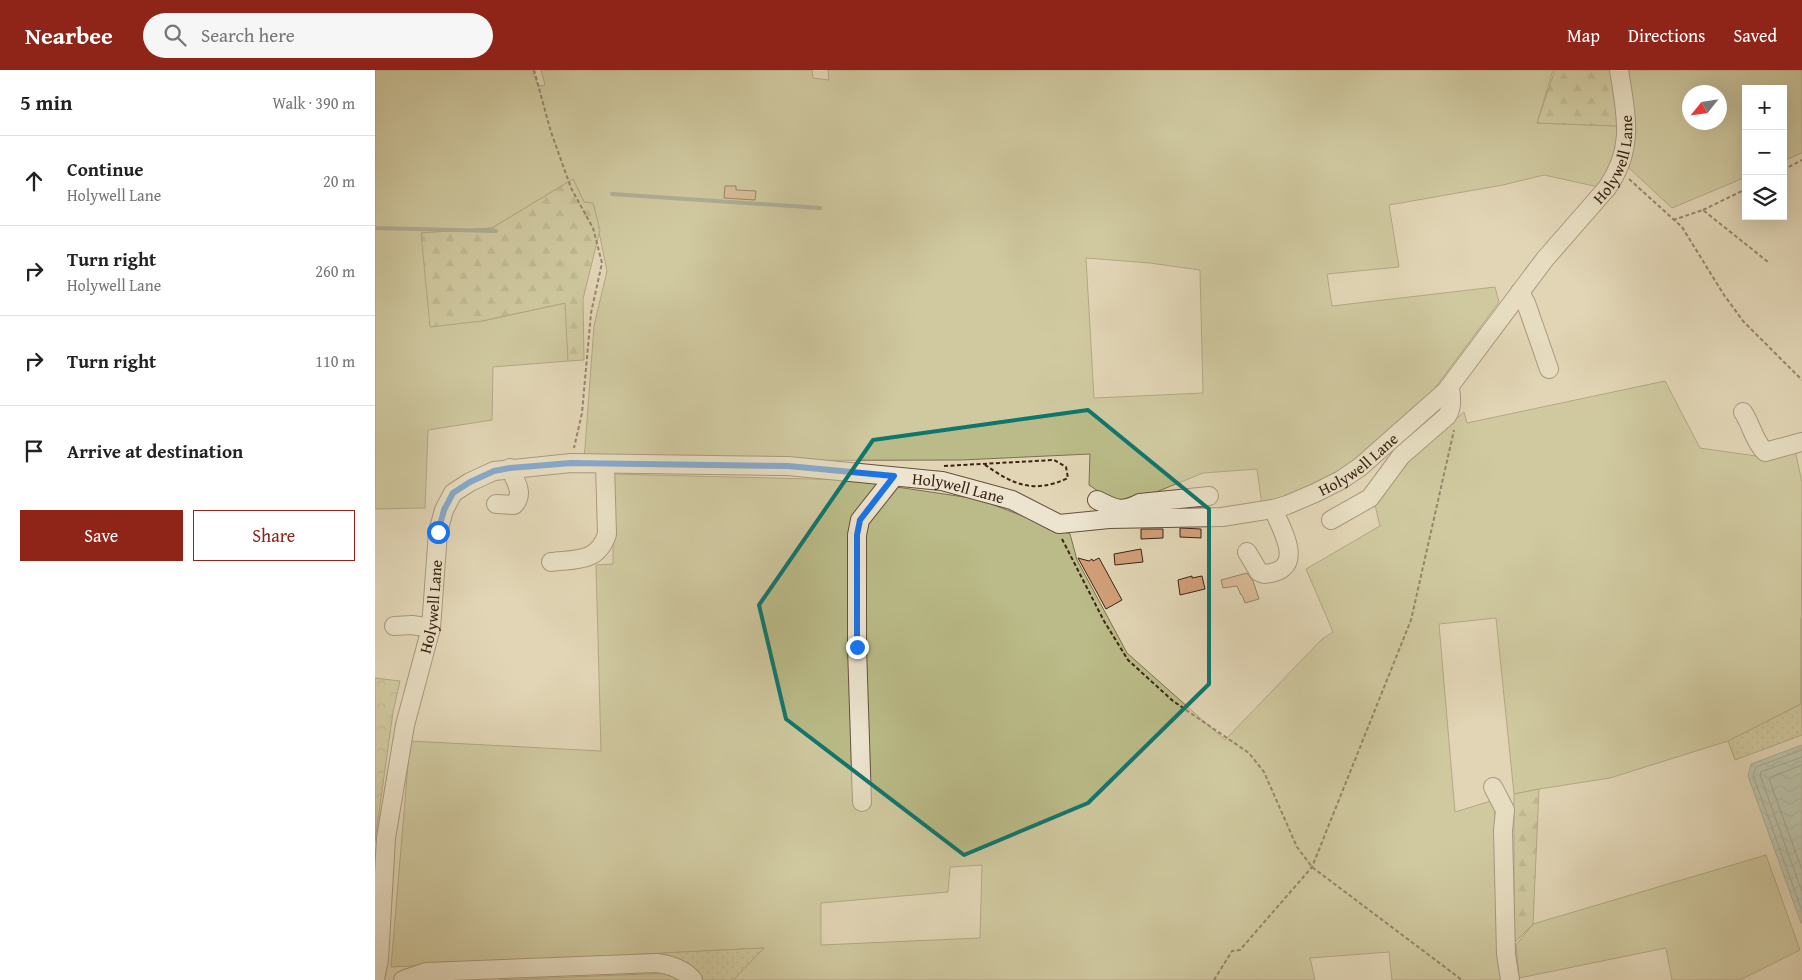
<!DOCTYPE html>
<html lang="en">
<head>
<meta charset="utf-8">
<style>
  :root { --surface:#fff; --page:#f6f6f6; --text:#222; --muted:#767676; --line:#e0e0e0; --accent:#8f2418 }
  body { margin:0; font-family:"Gentium Book Plus",serif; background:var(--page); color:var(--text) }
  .controls { position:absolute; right:15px; top:15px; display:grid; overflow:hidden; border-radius:0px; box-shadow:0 5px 20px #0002 }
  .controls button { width:45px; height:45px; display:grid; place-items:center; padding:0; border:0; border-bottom:1px solid var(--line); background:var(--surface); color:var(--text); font:25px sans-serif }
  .compass { position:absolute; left:1307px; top:15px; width:45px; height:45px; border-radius:50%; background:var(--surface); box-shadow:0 5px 20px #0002; rotate:240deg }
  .stop { position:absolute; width:15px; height:15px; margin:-11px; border:4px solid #1a73e8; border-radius:50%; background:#fff }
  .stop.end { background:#1a73e8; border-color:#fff; box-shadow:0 1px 5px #0008 }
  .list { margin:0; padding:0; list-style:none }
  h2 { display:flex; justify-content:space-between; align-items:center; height:65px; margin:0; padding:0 20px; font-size:21px }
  h2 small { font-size:16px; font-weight:400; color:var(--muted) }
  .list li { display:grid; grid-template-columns:32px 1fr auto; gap:15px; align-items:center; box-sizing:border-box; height:90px; padding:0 20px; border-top:1px solid var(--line) }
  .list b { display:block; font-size:19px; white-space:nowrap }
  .list p { margin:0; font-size:16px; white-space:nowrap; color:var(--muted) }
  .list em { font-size:16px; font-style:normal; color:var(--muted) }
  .actions { display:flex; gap:10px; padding:15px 20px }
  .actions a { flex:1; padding:11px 0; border:1px solid var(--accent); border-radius:0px; text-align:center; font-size:18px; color:var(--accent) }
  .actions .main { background:var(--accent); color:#fff }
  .icon { flex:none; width:28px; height:28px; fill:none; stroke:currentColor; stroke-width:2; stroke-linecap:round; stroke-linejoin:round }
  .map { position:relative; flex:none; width:1427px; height:910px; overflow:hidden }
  header { display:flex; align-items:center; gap:30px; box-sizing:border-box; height:70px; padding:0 25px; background:var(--accent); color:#fff }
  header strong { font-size:24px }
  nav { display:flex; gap:28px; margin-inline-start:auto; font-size:18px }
  .search { width:350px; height:45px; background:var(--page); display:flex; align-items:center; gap:12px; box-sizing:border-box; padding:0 18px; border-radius:28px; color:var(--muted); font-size:19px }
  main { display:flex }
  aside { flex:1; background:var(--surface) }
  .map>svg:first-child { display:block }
  .grass { fill:#babb88; stroke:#7c704e; fill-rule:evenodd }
  .forest { fill:url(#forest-firs); stroke:#7c704e }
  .park { fill:url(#park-crowns); stroke:#7c704e }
  .garden { fill:url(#garden-dots); stroke:#7c704e }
  .water { fill:url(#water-waves); stroke:#717d70 }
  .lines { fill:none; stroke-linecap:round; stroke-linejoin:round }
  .shore { stroke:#686e61; stroke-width:1 }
  .stream { stroke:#717d70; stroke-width:4 }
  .building { fill:#d19e78; stroke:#3d2414 }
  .minor-casing { stroke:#66503c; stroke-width:20 }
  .path { stroke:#3d2414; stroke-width:2; stroke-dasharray:4 2.5; stroke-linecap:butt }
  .minor { stroke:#ece4cf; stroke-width:18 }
  .route { stroke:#1a73e8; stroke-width:6 }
  .marked { fill:none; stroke:#0f766e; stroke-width:4; stroke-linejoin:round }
  .labels { text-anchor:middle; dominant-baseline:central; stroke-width:5; stroke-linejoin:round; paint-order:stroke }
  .street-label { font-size:16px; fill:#3d2414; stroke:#ece4cf }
</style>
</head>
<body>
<header>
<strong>Nearbee</strong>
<div class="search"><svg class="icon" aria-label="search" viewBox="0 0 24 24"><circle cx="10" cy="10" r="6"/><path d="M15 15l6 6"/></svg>Search here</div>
<nav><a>Map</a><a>Directions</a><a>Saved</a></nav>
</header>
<main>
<aside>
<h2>5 min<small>Walk · 390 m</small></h2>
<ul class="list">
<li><svg class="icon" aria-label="ahead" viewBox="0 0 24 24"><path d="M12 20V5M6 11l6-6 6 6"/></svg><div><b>Continue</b><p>Holywell Lane</p></div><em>20 m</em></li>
<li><svg class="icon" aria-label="right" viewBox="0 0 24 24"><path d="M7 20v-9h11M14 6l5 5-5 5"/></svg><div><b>Turn right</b><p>Holywell Lane</p></div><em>260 m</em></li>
<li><svg class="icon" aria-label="right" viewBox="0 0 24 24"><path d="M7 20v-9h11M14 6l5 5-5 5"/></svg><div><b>Turn right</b></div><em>110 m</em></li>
<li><svg class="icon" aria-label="arrive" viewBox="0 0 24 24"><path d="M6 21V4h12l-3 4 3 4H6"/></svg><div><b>Arrive at destination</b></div></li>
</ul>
<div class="actions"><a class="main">Save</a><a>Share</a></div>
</aside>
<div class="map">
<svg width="1427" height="910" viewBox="0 0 1427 910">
  <defs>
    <pattern id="forest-firs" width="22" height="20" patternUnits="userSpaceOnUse" patternTransform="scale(1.25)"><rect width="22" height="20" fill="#babb88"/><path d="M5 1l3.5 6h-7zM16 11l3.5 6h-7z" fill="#98986e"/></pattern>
    <pattern id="park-crowns" width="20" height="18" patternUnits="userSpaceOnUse" patternTransform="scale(1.25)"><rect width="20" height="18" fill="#babb88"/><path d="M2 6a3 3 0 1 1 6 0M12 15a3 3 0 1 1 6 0" fill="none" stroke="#98986e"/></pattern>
    <pattern id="garden-dots" width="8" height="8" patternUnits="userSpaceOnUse" patternTransform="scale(1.25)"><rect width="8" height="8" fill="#babb88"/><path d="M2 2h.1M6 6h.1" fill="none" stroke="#98986e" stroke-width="1.8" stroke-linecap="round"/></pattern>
    <pattern id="water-waves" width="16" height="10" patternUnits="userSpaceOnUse" patternTransform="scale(1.25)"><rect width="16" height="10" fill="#94b9ae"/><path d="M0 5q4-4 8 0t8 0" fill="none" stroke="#7a968c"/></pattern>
  </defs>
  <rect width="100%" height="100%" fill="#e1d5b5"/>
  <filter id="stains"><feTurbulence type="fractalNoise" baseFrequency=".004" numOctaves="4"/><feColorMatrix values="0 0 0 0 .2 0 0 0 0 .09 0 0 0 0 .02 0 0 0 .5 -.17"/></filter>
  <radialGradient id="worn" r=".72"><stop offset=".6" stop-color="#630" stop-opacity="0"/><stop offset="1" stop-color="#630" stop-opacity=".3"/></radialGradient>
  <path class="grass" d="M0,0H157L163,16L170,15L166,0H437L438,8L454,10L453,0H1178L1162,53L1243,56L1242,81L1228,118L1169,105L1128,115L1014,135L1024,197L952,204L957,236L1120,217L1124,232L1051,330L979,397L936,420L887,436L882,399L828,403L764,429L741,433L714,415L715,384L586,390L209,391L219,256L232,201L218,133L209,132L198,109L117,158L46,163L107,251L191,233L193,291L118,297L117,350L53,360L50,438L0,439ZM711,188L775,193L825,200L828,323L719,328Z
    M1251,0H1427V83L1408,91V19H1371V107L1297,138L1254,98L1260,47ZM1314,22H1344V52H1314Z
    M1290,311L1325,378L1388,387L1420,380L1427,412L1426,634L1353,671L1235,708L1164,719L1139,724L1121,548L1064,554L1080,742L1119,730L1131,910H1017L1014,882L935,888L940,910H358L388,878L16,897L35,671L226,681L221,495L238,494V404L474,410L603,429L695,464L702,490L752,583L850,670L946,570L958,562L931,499L1005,456L1000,435L1030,393L1089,342L1092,353ZM607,795L605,868L446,875V833L573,822L575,797Z
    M1391,785L1425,880L1365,910H1297L1291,878L1144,908L1141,875L1158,854Z
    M296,903L307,910H123Z"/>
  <path class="forest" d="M1180,0H1236L1243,56L1162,53Z
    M198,109L209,132L218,133L225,160L208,229L209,290L193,291L190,233L107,251L55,257L46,163L117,158Z
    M1164,719L1158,854L1139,873V724Z"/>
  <path class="park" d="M0,608L25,611L18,642L0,771Z"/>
  <path class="garden" d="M1426,548L1427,665L1360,690L1353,671L1426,634Z
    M389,878L358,910H328L324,903L286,883Z"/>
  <path class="water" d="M1427,675V853H1426L1373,706L1376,694Z"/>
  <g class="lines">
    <path class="shore" d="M1427,680L1381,697L1378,705L1427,841
      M1427,687L1386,702L1385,705L1427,822
      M1427,695L1396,707L1394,709L1427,800"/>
    <path class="stream" d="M237,124L445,138
      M0,158L121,161"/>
  </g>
  <path class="building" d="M350,116H361V120L381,121L380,130L349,128Z
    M805,458L826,459V468L805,467Z
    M766,459H788V468L766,469Z
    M766,479L768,492L740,495L739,484Z
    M703,488L714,491L717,489L718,491L724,488L747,530L731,539Z
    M872,503L878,511L884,529L870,533L867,525H866L862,516L848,518L846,510Z
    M817,506V508L827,506L830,519L805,525L803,510Z"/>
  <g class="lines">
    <defs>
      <g id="minor">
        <path d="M1145,222L1151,233L1174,299"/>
        <path d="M1368,342C1376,354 1379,371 1390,382L1427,372"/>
        <path d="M722,430C741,439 745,443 765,433L834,426"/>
        <path d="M121,434L139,435C150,423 140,411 135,398"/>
        <path d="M956,450L995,428L1026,386L1072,346C1078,337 1076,327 1075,317"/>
        <path d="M872,482L884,502L889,504C932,501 908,462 898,439"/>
        <path d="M176,492C200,489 223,493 232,464L230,394"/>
        <path d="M19,556L37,555L56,558"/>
        <path d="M1118,717L1130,740L1128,761L1131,884L1135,910"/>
        <path d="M487,732L482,577V465L485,450L519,407"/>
        <path id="s1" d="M0,909L4,890L11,768L30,655L56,558L63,462L69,440L78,423L95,412L119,401L196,393L413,396L567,411L637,430L684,454L734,449L847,447L898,439L912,435L940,423L966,410L985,397L1071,321L1170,189L1232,118C1260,78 1251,45 1244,0"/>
        <path d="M28,910L51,902L282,893C296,895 309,899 318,910"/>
      </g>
    </defs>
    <use href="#minor" class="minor-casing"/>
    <path class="path" d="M159,0L176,62L196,118L218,158L227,193L216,243L207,343L199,378
      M1408,100L1427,90
      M1254,109L1307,157L1349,225L1368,251L1427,310
      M1328,140L1371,119
      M1298,150L1328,140L1393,192
      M569,396L679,390L691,397L693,408C659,424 638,415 609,394
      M687,469L729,551L753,590L798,631L874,683L889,702L922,777L937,797L1087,910
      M839,910L857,881L865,880L937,797L1036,550L1079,360"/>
    <use href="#minor" class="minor"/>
  </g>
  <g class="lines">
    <path class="route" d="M63,462L69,440L78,423L95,412L119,401L135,398L196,393L413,396L519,406L485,450L482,465V577"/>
  </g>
  <path d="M0 0H1427V910H0ZM713,340L834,439V614L713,733L589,785L411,649L384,535L498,370Z" fill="#e1d5b5" fill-opacity=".55" fill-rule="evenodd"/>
  <path class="marked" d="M713,340L834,439V614L713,733L589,785L411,649L384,535L498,370Z"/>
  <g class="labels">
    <g class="street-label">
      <text stroke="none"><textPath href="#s1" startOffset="1832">Holywell Lane</textPath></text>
      <text stroke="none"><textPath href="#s1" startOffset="1428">Holywell Lane</textPath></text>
      <text stroke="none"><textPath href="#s1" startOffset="1008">Holywell Lane</textPath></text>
      <text stroke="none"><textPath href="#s1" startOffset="378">Holywell Lane</textPath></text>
    </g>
  </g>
  <rect width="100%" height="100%" filter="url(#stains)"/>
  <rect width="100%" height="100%" fill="url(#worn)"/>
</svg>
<div class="controls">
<button>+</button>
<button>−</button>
<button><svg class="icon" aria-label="layers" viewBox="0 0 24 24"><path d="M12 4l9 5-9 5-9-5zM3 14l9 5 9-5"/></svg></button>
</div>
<svg class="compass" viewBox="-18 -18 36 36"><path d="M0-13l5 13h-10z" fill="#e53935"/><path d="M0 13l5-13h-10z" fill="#767676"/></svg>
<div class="stop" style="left:63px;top:462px"></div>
<div class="stop end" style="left:482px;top:577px"></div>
</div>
</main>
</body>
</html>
